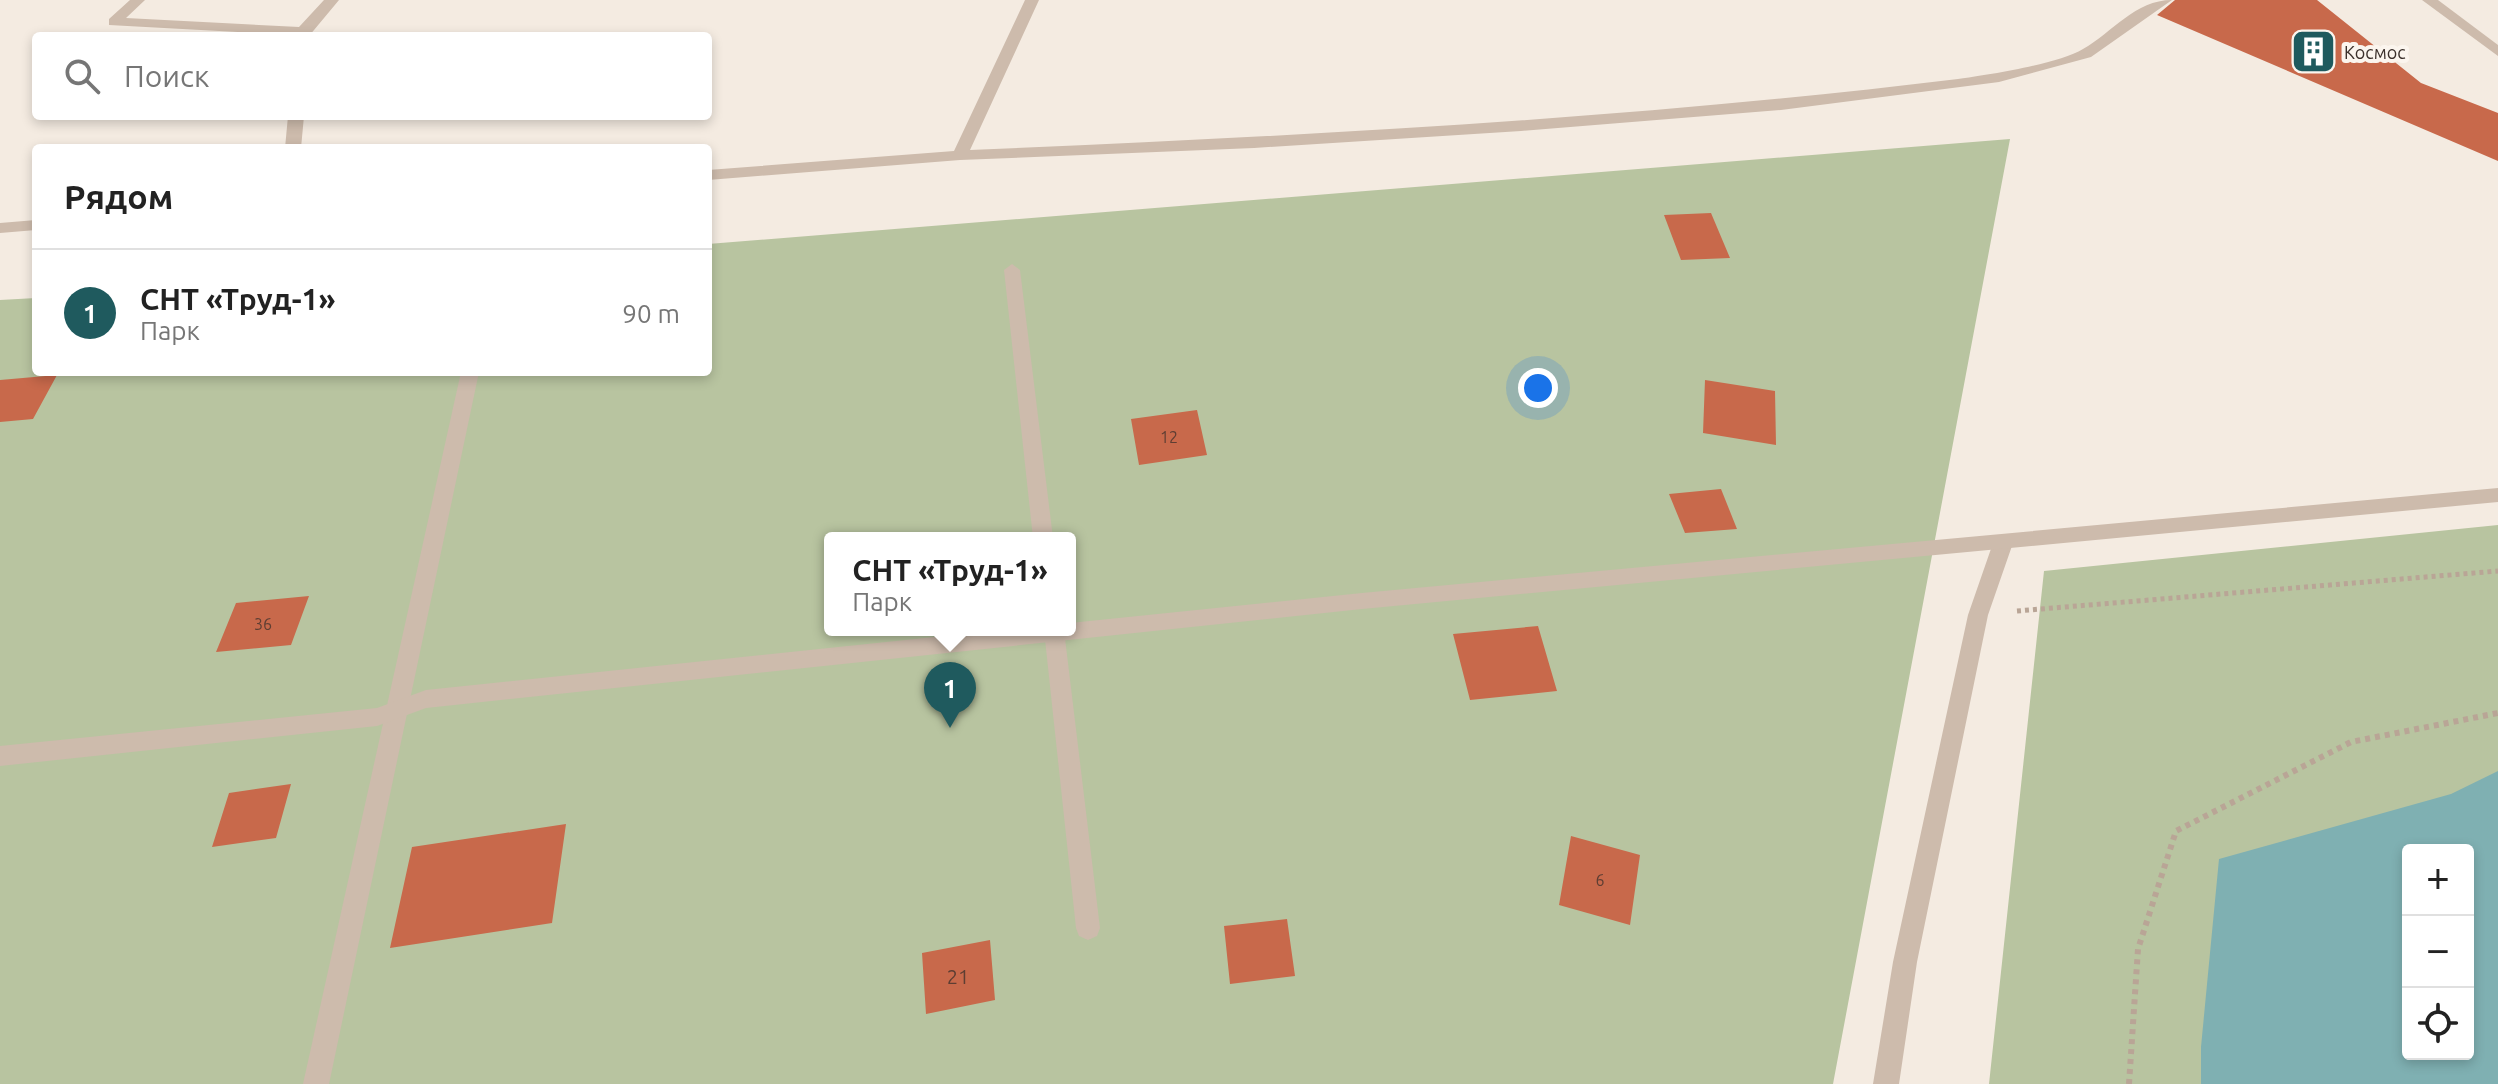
<!DOCTYPE html>
<html lang="ru">
<head>
<meta charset="utf-8">
<style>
  :root { --surface:#fff; --page:#f6f6f6; --text:#222; --muted:#767676; --line:#e0e0e0; --accent:#1f5a5e }
  body { margin:0; font-family:Ubuntu,sans-serif; background:var(--page); color:var(--text) }
  .controls { position:absolute; right:24px; bottom:24px; display:grid; overflow:hidden; border-radius:8px; box-shadow:0 4px 12px #0003 }
  .controls button { width:72px; height:72px; display:grid; place-items:center; padding:0; border:0; border-bottom:2px solid var(--line); background:var(--surface); color:var(--text); font:40px sans-serif }
  .you { position:absolute; left:1538px; top:388px; width:28px; height:28px; margin:-20px; border:6px solid #fff; border-radius:50%; background:#1a73e8; box-shadow:0 0 0 12px #1a73e833 }
  .badge { display:grid; place-items:center; width:52px; height:52px; border-radius:50%; background:var(--accent); color:#fff; font-size:26px; font-weight:700 }
  .pin { position:absolute; translate:-50% -66px; filter:drop-shadow(0 2px 4px #0008) }
  .pin::after { content:''; position:absolute; top:42px; width:28px; height:24px; background:inherit; clip-path:polygon(0 0,100% 0,50% 100%) }
  .popup { position:absolute; left:824px; top:532px; width:252px; height:104px; box-sizing:border-box; display:grid; place-content:center; border-radius:8px; background:var(--surface); filter:drop-shadow(0 2px 6px #0005); font-size:26px; white-space:nowrap; color:var(--muted) }
  .popup b { font-size:30px; color:var(--text) }
  .popup::after { content:''; position:absolute; left:50%; top:100%; margin-left:-16px; border:16px solid transparent; border-top-color:var(--surface) }
  .list { margin:0; padding:0; list-style:none }
  h2 { display:flex; justify-content:space-between; align-items:center; height:104px; margin:0; padding:0 32px; font-size:34px }
  h2 small { font-size:26px; font-weight:400; color:var(--muted) }
  .list li { display:grid; grid-template-columns:52px 1fr auto; gap:24px; align-items:center; box-sizing:border-box; height:128px; padding:0 32px; border-top:2px solid var(--line) }
  .list b { display:block; font-size:30px; white-space:nowrap }
  .list p { margin:0; font-size:26px; white-space:nowrap; color:var(--muted) }
  .list em { font-size:26px; font-style:normal; color:var(--muted) }
  .icon { flex:none; width:44px; height:44px; fill:none; stroke:currentColor; stroke-width:2; stroke-linecap:round; stroke-linejoin:round }
  .map { position:relative; flex:none; width:2498px; height:1084px; overflow:hidden }
  .search { position:absolute; background:var(--surface); box-shadow:0 4px 12px #0003; left:32px; top:32px; width:680px; height:88px; display:flex; align-items:center; gap:20px; box-sizing:border-box; padding:0 28px; border-radius:8px; color:var(--muted); font-size:30px }
  .panel { position:absolute; background:var(--surface); box-shadow:0 4px 12px #0003; left:32px; top:144px; width:680px; height:232px; border-radius:8px }
  .map>svg:first-child { display:block }
  .green { fill:#b8c4a0; fill-rule:evenodd }
  .water { fill:#7fb0b2; fill-rule:evenodd }
  .building { fill:#c8694b }
  .lines { fill:none; stroke-linecap:round; stroke-linejoin:round }
  .path-far1 { stroke:#b9a596; stroke-width:5; stroke-dasharray:4 4; stroke-linecap:butt }
  .path { stroke:#b9a596; stroke-width:6; stroke-dasharray:5 5; stroke-linecap:butt }
  .service { fill:#cdbbac; fill-rule:evenodd }
  .minor { fill:#cdbbac; fill-rule:evenodd }
  .labels { text-anchor:middle; dominant-baseline:central; stroke-width:8; stroke-linejoin:round; paint-order:stroke }
  .number-label { font-size:16px; fill:#5e3e33 }
  .far-poi-label { font-size:18px; fill:#3b302b; stroke:#fbf5ee; text-anchor:start }
  .near-number-label { font-size:20px; fill:#5e3e33 }
</style>
</head>
<body>
<div class="map">
<svg width="2498" height="1084" viewBox="0 0 2498 1084">
  <rect width="100%" height="100%" fill="#f4ebe1"/>
  <path class="green" d="M2010,139L1833,1084H0V300L36,298V372H708V244ZM830,538H1070V630H830Z
    M2498,525V1084H1989L2044,571ZM2408,850H2468V1054H2408Z"/>
  <path class="water" d="M2498,771V1084H2201V1047L2219,859L2451,794ZM2408,850H2468V1054H2408Z"/>
  <path class="building" d="M2175,0H2317L2421,83L2498,113V161L2157,15Z
    M1711,213L1730,258L1681,260L1664,215Z
    M57,375L33,419L0,422V380Z
    M1705,380L1775,391L1776,445L1703,433Z
    M1197,410L1207,455L1139,465L1131,419Z
    M1721,489L1737,529L1685,533L1669,494Z
    M309,596L291,645L216,652L236,603Z
    M1538,626L1557,691L1470,700L1453,634Z
    M291,784L276,838L212,847L229,793Z
    M566,824L552,923L390,948L412,847Z
    M1571,836L1640,855L1630,925L1559,905Z
    M1287,919L1295,976L1230,984L1224,926Z
    M990,940L995,1000L926,1014L922,953Z"/>
  <g class="lines">
    <path class="path-far1" d="M2017,611L2498,571"/>
    <path class="path" d="M2129,1084L2138,949L2176,831L2351,742L2498,713"/>
    <path class="service" d="M130,0H145L126,18L299,27L324,0H339L309,36L109,25V19Z
      M288,116H304L301,148H285Z
      M1012,264L1020,270L1053,538H1033L1004,270Z
      M461,372H479L329,1084H303Z
      M2003,535L2010,537L2013,543L1988,615L1917,962L1899,1084H1873L1893,962L1968,615L1993,543L1996,537Z
      M1044,630H1064L1100,928L1097,936L1088,940L1079,936L1076,928Z"/>
    <path class="minor" d="M1025,0H1039L970,150C1300,136 1630,119 1958,79C1988,75 2058,64 2083,49C2113,32 2135,0 2172,0L2091,57L1999,82L1781,110L1521,131L1254,148L960,160L708,180V170L954,151Z
      M2422,0H2438L2498,45V56Z
      M36,220V230L0,233V223Z
      M2498,488V502L1362,609L426,708L377,726L0,766V746L377,708L426,690L1001,630H1070V623L1362,593Z"/>
  </g>
  <defs>
    <symbol id="building-square" viewBox="-11 -11 22 22"><rect x="-9" y="-9" width="18" height="18" rx="4" fill="#1f5a5e" stroke="#fbf5ee"/><path d="M-4-6H4V6H1V3H-1V6H-4ZM-2.5-4.3h1.7v1.8h-1.7ZM.8-4.3h1.7v1.8H.8ZM-2.5-1h1.7V.8h-1.7ZM.8-1h1.7V.8H.8Z" fill="#fff"/></symbol>
  </defs>
  <g fill-rule="evenodd">
    <use href="#building-square" x="2288" y="26" width="51" height="51"/>
  </g>
  <g class="labels">
    <g class="number-label">
      <text x="1169" y="437">12</text>
      <text x="263" y="624">36</text>
      <text x="1600" y="880">6</text>
    </g>
    <g class="far-poi-label">
      <text x="2344" y="52">Космос</text>
    </g>
    <g class="near-number-label">
      <text x="958" y="976">21</text>
    </g>
  </g>
</svg>
<div class="controls">
<button>+</button>
<button>−</button>
<button><svg class="icon" aria-label="locate" viewBox="0 0 24 24"><circle cx="12" cy="12" r="6"/><path d="M12 2v4M12 18v4M2 12h4M18 12h4"/></svg></button>
</div>
<div class="you"></div>
<div class="pin badge" style="left:950px;top:728px">1</div>
<div class="popup"><b>СНТ «Труд-1»</b>Парк</div>
<div class="search"><svg class="icon" aria-label="search" viewBox="0 0 24 24"><circle cx="10" cy="10" r="6"/><path d="M15 15l6 6"/></svg>Поиск</div>
<section class="panel">
<h2>Рядом<small></small></h2>
<ul class="list">
<li><span class="badge">1</span><div><b>СНТ «Труд-1»</b><p>Парк</p></div><em>90 m</em></li>
</ul>
</section>
</div>
</body>
</html>
